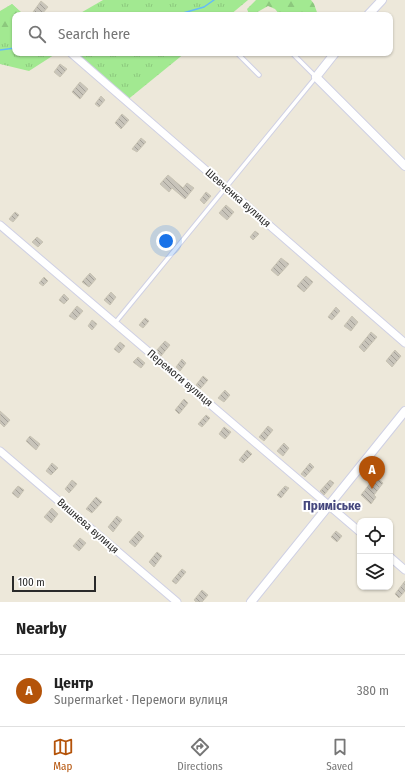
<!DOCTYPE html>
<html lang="en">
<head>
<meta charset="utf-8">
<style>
  :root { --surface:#fff; --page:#f6f6f6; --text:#222; --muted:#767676; --line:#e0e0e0; --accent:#b45309 }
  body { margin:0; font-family:"Fira Sans Condensed",sans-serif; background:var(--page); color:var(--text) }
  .controls { position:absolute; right:12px; bottom:12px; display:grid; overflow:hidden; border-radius:8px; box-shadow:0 1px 3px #0004 }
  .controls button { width:36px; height:36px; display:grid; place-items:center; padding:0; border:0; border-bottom:1px solid var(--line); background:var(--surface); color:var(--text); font:20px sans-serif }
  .scale { position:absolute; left:12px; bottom:10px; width:84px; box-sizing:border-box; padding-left:4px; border:2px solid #2a2a2a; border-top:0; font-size:11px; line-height:14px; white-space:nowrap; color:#2a2a2a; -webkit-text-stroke:3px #fff; paint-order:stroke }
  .you { position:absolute; left:166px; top:241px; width:14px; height:14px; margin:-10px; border:3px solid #fff; border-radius:50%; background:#1a73e8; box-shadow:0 0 0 6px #1a73e833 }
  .badge { display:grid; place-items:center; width:26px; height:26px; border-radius:50%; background:var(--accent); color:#fff; font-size:13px; font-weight:700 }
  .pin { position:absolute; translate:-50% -33px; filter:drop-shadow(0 1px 2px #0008) }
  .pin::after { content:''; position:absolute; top:21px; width:14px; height:12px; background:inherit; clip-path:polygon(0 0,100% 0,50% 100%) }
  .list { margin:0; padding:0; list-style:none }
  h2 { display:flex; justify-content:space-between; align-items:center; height:52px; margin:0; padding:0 16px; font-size:17px }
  h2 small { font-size:13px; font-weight:400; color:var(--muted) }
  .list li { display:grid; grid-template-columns:26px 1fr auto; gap:12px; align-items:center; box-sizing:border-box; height:72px; padding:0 16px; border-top:1px solid var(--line) }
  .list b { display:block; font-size:15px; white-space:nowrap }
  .list p { margin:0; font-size:13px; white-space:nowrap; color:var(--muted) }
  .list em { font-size:13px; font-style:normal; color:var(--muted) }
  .icon { flex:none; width:22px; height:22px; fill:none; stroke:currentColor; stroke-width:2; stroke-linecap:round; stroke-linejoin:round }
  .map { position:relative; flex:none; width:405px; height:602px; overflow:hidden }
  .search { position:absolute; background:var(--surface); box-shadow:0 1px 3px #0004; left:12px; right:12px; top:12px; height:44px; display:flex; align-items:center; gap:10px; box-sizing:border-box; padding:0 14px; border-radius:8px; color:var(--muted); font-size:15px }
  .sheet { height:124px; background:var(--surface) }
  nav { display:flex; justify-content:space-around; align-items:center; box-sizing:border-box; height:56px; border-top:1px solid var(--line); background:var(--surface); font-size:11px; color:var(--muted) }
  nav a { display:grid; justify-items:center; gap:2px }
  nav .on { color:var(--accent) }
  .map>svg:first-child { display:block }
  .grass { fill:url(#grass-tufts) }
  .forest { fill:url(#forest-firs) }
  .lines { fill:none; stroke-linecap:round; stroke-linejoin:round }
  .stream { stroke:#63bbf9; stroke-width:1.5 }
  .building { fill:url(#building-back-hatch); stroke:#c9c4b4 }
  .service-casing { stroke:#cfd0e4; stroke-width:5.5 }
  .minor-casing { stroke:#cfd0e4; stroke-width:9 }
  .tertiary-casing { stroke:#cfd0e4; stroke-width:10 }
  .service { stroke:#fff; stroke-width:3.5 }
  .minor { stroke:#fff; stroke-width:7 }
  .tertiary { stroke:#fff; stroke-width:8 }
  .labels { text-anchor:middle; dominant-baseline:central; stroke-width:4; stroke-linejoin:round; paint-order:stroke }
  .street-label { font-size:11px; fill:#2a2a2a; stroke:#fff }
  .quarter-label { font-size:13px; font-weight:bold; fill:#46487e; stroke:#fff }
</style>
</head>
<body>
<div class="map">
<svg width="405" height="602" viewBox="0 0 405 602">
  <defs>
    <pattern id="grass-tufts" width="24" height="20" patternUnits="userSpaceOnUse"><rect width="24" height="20" fill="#a2e991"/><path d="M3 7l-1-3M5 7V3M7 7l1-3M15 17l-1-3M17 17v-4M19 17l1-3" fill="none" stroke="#8cc87d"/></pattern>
    <pattern id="forest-firs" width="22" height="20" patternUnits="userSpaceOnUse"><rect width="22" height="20" fill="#a2e991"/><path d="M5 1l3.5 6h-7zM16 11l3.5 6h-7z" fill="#8cc87d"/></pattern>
    <pattern id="building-back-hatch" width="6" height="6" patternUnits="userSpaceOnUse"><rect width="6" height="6" fill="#c8c4ba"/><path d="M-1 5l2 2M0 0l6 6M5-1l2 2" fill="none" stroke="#a39f97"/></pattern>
  </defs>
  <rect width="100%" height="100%" fill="#ede8da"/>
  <path class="grass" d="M103,0H248L230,15H77Z
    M12,4L24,15H15V53H57L29,71L0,64V11Z
    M71,53H185L126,101Z"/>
  <path class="forest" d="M256,0H311L314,4L318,15H280L275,9L268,6L254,14H249L247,9Z
    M12,4L24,15H15V25L0,34V13Z"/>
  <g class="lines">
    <path class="stream" d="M176,15L204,7L214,0
      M0,50L15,48"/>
  </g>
  <path class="building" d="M41,1L48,7L41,15H37L33,12Z
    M60,64L67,69L60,77L54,72Z
    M80,82L88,89L80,99L72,92Z
    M101,96L105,100L99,107L95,104Z
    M122,114L129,120L121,129L115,123Z
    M141,138L146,142L137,152L132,149Z
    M168,175L183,188L187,183L194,188L185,199L172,188L169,192L160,184Z
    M206,192L211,196L204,204L200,200Z
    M226,205L234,212L227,220L219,213Z
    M15,212L19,215L13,222L9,219Z
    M255,231L259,234L253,240L250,237Z
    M37,237L43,242L38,247L32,242Z
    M281,258L289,264L278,276L271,270Z
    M90,273L96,279L89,287L82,282Z
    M306,276L313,282L304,292L297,286Z
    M44,277L48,281L43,286L39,283Z
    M111,292L116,297L110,305L104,300Z
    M64,294L69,299L64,304L59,300Z
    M77,306L83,311L75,320L69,316Z
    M336,307L340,311L332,320L328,317Z
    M352,316L358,322L351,331L344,326Z
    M145,318L149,321L143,328L139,325Z
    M92,320L97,324L92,330L88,326Z
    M371,332L377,337L364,352L359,347Z
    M165,341L170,345L161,356L156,351Z
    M120,342L125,346L119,353L114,349Z
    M395,350L401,356L392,367L386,361Z
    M138,357L145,363L141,368L133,362Z
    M182,359L186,363L180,371L176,367Z
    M203,376L208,380L200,389L196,385Z
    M225,390L230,395L224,402L218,398Z
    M184,399L188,403L179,414L175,410Z
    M0,411L10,420L4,427L0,423Z
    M206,415L210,418L202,427L198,424Z
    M268,426L273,430L264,441L259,437Z
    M224,427L231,432L225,439L219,434Z
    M30,436L40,444L36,450L26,441Z
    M284,443L289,448L283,456L277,451Z
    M247,450L252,454L243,463L239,460Z
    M52,463L58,468L51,475L46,471Z
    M310,463L314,467L305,477L301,474Z
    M375,477L383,483L374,495L376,497L371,504L361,495Z
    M72,480L77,484L69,493L65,489Z
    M330,480L334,483L324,495L320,491Z
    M18,486L24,490L18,498L12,493Z
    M285,486L289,488L281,498L277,495Z
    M96,497L102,502L92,513L86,509Z
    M52,508L58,514L51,523L44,517Z
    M117,516L122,520L113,532L108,527Z
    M139,531L144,536L135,547L129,542Z
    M336,531L342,536L337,542L331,537Z
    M80,538L86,543L79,551L73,546Z
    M157,552L162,556L154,567L149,562Z
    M182,569L186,572L176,584L172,581Z
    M405,581V591L399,598L395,594Z
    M202,590L208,595L202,602H196L194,600Z"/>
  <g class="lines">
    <defs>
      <path id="service" d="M237,53L259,75
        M115,323L316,77L292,53"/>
      <path id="minor" d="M71,53L405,343
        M0,225L360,532
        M0,451L177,602
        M390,557L405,570"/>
      <path id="tertiary" d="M368,15L382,0
        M335,53L316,77L405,166
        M251,602L405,411"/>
    </defs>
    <use href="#service" class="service-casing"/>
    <use href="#minor" class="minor-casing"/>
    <use href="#tertiary" class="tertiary-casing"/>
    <use href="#service" class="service"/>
    <use href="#minor" class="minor"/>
    <use href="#tertiary" class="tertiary"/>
  </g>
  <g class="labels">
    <g class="street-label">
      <text transform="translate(238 198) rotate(41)">Шевченка вулиця</text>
      <text transform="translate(180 378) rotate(40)">Перемоги вулиця</text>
      <text transform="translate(88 526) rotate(41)">Вишнева вулиця</text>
    </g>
    <g class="quarter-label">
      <text x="332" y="505">Приміське</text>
    </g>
  </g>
</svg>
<div class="controls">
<button><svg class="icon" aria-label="locate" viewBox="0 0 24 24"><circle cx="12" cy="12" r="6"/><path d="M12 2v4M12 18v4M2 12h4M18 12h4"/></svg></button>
<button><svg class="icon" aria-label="layers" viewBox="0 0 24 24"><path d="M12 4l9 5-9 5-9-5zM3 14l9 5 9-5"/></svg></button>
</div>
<div class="scale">100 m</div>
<div class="you"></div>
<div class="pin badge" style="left:372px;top:489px">A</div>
<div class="search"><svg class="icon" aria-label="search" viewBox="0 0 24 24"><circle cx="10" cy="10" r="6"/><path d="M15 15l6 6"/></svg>Search here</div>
</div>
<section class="sheet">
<h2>Nearby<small></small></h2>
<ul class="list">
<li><span class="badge">A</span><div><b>Центр</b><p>Supermarket · Перемоги вулиця</p></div><em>380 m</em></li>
</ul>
</section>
<nav>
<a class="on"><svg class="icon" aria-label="map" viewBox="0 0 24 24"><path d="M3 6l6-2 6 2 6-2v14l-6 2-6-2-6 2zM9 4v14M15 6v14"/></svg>Map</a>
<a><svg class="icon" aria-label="directions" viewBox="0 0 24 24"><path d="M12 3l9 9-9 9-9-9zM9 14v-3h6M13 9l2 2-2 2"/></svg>Directions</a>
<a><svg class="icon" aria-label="saved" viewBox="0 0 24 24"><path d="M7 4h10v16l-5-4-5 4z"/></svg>Saved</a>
</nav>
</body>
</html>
